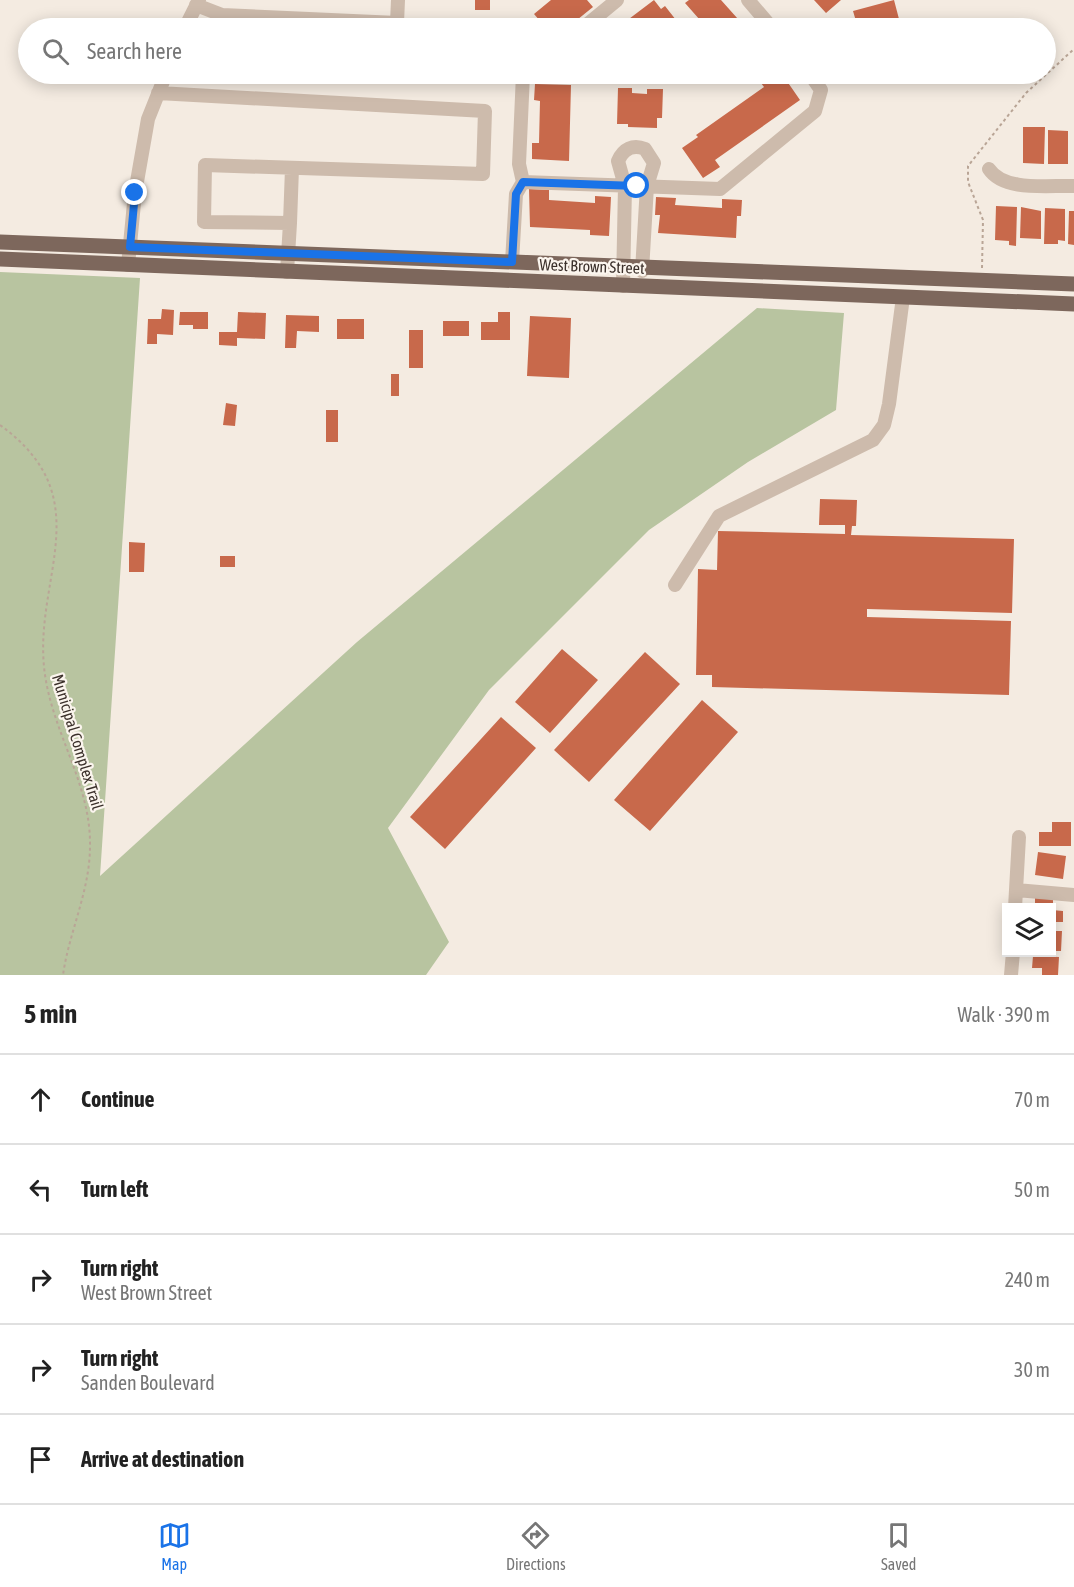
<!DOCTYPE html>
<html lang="en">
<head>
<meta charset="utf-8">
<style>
  :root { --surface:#fff; --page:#f2f2f2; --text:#222; --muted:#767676; --line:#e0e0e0; --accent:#1a73e8 }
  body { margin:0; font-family:"Asap Condensed",sans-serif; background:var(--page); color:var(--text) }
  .controls { position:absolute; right:18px; bottom:18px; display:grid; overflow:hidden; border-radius:0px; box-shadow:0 3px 15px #0003 }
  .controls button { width:54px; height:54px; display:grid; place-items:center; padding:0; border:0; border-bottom:2px solid var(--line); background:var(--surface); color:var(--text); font:30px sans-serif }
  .stop { position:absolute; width:18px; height:18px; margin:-14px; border:4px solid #1a73e8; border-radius:50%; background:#fff }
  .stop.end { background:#1a73e8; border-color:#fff; box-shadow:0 2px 6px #0008 }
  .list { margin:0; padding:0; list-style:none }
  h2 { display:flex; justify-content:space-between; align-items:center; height:78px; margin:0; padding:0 24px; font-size:26px }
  h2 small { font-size:20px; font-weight:400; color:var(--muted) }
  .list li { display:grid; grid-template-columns:39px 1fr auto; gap:18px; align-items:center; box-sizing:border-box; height:90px; padding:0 24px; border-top:2px solid var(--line) }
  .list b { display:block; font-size:22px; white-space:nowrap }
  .list p { margin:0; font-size:20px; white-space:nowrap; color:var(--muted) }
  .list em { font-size:20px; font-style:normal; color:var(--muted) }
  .icon { flex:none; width:33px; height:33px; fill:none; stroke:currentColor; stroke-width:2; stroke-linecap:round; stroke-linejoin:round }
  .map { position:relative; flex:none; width:1074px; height:975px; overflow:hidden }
  .search { position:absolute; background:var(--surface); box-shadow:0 3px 15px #0003; left:18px; right:18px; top:18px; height:66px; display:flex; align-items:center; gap:15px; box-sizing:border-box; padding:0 21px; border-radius:33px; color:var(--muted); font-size:22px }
  .sheet { height:528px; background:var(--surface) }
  nav { display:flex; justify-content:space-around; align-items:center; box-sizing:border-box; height:84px; border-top:2px solid var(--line); background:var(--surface); font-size:16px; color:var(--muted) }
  nav a { display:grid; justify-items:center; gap:3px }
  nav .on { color:var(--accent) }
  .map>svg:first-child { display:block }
  .green { fill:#b8c4a0 }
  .building { fill:#c8694b }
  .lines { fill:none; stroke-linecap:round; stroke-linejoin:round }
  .path { stroke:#b9a596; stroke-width:2; stroke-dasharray:3 3; stroke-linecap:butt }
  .minor { stroke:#cdbbac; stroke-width:14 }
  .major { stroke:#7d675c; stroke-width:15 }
  .route { stroke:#1a73e8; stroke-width:8 }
  .labels { text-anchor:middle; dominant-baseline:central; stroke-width:4.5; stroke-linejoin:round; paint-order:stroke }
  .street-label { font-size:16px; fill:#3b302b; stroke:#fbf5ee }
</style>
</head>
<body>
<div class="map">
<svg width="1074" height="975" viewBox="0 0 1074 975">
  <rect width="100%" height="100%" fill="#f4ebe1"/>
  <path class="green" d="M0,272L140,278L100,876L357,642L757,308L844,313L836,410L748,462L649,530L489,690L388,828L449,942L426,975H0Z"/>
  <path class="building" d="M475,0H490V10H475Z
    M551,0H587L593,7L567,28H546L534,14Z
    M654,0L661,9L665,6L676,20L666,28H617Z
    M689,0H721L746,28H707L685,3Z
    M814,0H841L826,13Z
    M894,0L899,19L872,28H858L853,11Z
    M773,74H782L800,100L715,160L720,167L703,178L682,148L698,137L696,135L764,87L761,83Z
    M535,84L571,85L569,161L532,159V143H539L540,101L534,100Z
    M618,88H632V93L647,94V89H663L662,118H657V128L628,127V124H617Z
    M1023,127H1045L1044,164L1023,163Z
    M1048,130L1068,131V164H1048Z
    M529,189L549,190V200L595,203V196L611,197L609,236L590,235V230L530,227Z
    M656,197L676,198L675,205L722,208V199L742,200L741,216H737L736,238L658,233L660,215H655Z
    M996,206L1017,207L1016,246L1009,245V241L995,240Z
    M1021,207L1041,211V239L1020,238Z
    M1045,208L1065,209V241L1058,240V244H1044Z
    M1069,211H1074V245L1068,244Z
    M162,309L174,310L173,335L157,334V344H147L148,319H161Z
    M180,312H208V329H193V325H179Z
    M238,312L266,313L265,339L237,338V346L219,345V332H237Z
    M498,312H510V340H481V322H498Z
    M286,315L319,316V332L297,331L296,348H285Z
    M530,316L571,318L569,378L527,376Z
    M337,319H364V339H337Z
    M443,321H469V336H443Z
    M409,330H423V368H409Z
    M391,374H399V396H391Z
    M226,403L237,405L235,426L223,425Z
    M326,410H338V442H326Z
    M820,499L857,500L856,526H852L851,535L1014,539L1012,613L867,609V617L1011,621L1009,695L712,687V675H696L698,569L717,570L718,531L845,534V525H819Z
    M129,542L145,543L144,572H129Z
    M220,556H235V567H220Z
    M562,649L598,680L550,733L515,702Z
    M645,652L680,684L589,782L554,750Z
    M702,700L738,732L650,831L614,800Z
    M501,717L536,748L445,849L410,817Z
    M1052,822H1071V846H1039V832H1052Z
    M1038,852L1066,856L1063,879L1035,875Z
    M1035,896H1053V908H1035Z
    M1052,910L1063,911V922H1052Z
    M1052,931H1062L1061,951H1052Z
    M1033,956L1059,957L1058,975H1042V968H1032Z"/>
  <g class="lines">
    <path class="path" d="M982,268L983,220L968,182V166L1026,93L1074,49
      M0,425C105,501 28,583 46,681C56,738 91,787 90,846C90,891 69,932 63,975"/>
    <path class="minor" d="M748,0L772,28
      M196,5L222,15L397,23L398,0
      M185,28L199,0
      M583,28L617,0
      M523,74L519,164L523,182L720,189L815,111L821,90L810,74
      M158,93L485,111L483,174L205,165L204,222L290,223L292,168
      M989,169C1004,192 1049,185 1074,186
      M512,262L516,194L523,182
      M128,265L135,193L148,119L166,74
      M287,272L290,223
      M623,286L625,186L618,161C623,149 633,144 645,149L654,163L647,186L642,271
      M675,585L719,516L873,440L884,425L889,404L903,297
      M1016,890L1019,837
      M1015,908L1016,890L1074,895
      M1011,975L1013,952"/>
    <path class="major" d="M0,242L1074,284
      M0,259L1074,304"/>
  </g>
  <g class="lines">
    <path class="route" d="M135,193L130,247L512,262L516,194L523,182L637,186"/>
  </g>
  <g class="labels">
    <g class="street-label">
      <text transform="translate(592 266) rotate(2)">West Brown Street</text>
      <text transform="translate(78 742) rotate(73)">Municipal Complex Trail</text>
    </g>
  </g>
</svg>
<div class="controls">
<button><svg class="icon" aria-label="layers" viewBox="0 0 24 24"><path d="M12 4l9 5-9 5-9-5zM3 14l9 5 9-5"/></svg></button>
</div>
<div class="stop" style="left:637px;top:186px"></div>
<div class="stop end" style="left:135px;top:193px"></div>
<div class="search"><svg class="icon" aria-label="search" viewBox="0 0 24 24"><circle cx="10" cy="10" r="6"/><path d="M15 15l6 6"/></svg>Search here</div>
</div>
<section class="sheet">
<h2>5 min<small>Walk · 390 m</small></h2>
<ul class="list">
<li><svg class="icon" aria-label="ahead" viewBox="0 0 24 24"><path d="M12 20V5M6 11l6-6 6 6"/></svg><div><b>Continue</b></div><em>70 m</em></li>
<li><svg class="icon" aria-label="left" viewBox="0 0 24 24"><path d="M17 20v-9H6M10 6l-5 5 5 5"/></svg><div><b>Turn left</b></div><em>50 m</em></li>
<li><svg class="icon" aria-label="right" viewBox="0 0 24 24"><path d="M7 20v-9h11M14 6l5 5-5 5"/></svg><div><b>Turn right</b><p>West Brown Street</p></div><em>240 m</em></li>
<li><svg class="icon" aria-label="right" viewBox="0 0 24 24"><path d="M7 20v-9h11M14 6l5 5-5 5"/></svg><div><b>Turn right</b><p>Sanden Boulevard</p></div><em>30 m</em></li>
<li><svg class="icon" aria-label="arrive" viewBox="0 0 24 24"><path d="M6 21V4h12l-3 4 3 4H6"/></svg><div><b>Arrive at destination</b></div></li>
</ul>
</section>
<nav>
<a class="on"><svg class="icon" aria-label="map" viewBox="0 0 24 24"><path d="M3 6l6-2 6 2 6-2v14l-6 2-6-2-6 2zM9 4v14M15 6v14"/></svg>Map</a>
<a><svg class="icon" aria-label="directions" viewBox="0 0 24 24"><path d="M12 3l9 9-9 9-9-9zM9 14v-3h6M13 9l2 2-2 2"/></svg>Directions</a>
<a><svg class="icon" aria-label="saved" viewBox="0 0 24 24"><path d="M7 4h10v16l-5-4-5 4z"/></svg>Saved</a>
</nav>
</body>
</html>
